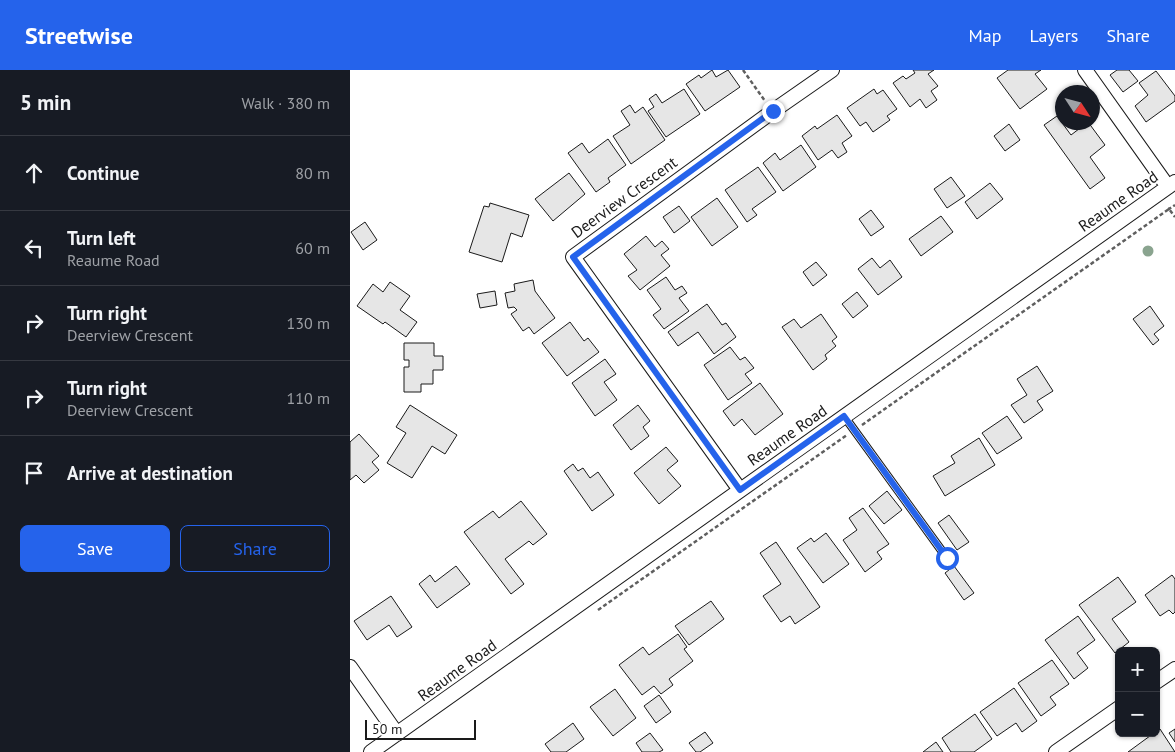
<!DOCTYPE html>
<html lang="en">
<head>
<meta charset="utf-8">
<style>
  :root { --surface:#171b24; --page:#20242c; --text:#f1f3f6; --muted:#9ea1a6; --line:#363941; --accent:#2563eb }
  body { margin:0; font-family:"PT Sans",sans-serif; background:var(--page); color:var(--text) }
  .controls { position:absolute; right:15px; bottom:15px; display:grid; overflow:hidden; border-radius:8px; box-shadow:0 1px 4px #0004 }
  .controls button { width:45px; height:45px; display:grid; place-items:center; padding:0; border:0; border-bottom:1px solid var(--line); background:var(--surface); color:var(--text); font:25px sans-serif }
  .compass { position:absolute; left:705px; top:15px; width:45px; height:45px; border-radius:50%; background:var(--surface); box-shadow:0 1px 4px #0004; rotate:126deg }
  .scale { position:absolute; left:15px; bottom:12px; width:111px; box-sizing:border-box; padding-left:5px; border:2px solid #1a1a1a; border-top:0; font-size:14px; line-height:18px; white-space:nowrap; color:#1a1a1a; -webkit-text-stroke:4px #fff; paint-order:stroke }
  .stop { position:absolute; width:15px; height:15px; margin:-11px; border:4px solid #2563eb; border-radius:50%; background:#fff }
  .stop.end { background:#2563eb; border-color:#fff; box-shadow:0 1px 5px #0008 }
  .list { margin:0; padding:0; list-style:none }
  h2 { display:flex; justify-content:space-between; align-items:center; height:65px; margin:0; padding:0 20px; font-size:21px }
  h2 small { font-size:16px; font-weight:400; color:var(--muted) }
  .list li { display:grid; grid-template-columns:32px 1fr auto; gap:15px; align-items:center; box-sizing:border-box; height:75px; padding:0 20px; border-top:1px solid var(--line) }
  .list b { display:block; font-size:19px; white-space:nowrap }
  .list p { margin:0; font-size:16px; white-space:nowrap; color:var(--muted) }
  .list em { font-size:16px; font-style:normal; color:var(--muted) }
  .actions { display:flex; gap:10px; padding:15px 20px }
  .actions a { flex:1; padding:11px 0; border:1px solid var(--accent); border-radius:8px; text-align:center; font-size:18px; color:var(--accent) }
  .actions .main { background:var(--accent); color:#fff }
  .icon { flex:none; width:28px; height:28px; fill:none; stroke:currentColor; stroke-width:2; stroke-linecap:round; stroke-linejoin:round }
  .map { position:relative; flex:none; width:825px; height:682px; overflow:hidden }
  header { display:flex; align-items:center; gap:30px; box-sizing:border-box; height:70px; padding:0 25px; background:var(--accent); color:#fff }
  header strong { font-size:24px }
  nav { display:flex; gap:28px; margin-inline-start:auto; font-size:18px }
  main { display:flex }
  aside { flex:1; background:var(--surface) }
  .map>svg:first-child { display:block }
  .building { fill:#e6e6e6; stroke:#1a1a1a }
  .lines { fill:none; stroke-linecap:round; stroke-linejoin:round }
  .service-casing { stroke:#1a1a1a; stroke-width:9 }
  .minor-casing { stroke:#1a1a1a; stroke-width:16 }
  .path { stroke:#5f5f5f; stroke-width:2.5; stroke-dasharray:4 2.5; stroke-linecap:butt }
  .service { stroke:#fff; stroke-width:7 }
  .minor { stroke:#fff; stroke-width:14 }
  .tree { fill:#8aa48f }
  .route { stroke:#2563eb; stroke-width:6 }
  .labels { text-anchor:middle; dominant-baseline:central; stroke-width:4; stroke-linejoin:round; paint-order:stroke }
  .street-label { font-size:16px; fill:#1a1a1a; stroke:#fff }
</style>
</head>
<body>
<header>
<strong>Streetwise</strong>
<nav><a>Map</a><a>Layers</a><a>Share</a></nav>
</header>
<main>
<aside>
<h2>5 min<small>Walk · 380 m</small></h2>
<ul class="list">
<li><svg class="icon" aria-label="ahead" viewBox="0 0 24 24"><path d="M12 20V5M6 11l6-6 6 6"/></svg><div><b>Continue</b></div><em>80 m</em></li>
<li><svg class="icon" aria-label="left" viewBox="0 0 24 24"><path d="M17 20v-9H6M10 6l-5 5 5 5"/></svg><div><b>Turn left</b><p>Reaume Road</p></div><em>60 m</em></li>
<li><svg class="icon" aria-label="right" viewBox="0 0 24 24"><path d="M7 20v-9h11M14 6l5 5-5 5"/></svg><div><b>Turn right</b><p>Deerview Crescent</p></div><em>130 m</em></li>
<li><svg class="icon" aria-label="right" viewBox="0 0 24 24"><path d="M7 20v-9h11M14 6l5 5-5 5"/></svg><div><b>Turn right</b><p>Deerview Crescent</p></div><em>110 m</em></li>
<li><svg class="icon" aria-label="arrive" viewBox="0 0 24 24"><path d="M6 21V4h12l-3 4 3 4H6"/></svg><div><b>Arrive at destination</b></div></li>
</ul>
<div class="actions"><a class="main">Save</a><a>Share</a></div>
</aside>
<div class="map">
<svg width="825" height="682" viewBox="0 0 825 682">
  <rect width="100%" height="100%" fill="#fff"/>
  <path class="building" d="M362,0L366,7L378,0L390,17L355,41L336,14L349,5L351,8Z
    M563,0H584L578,4L588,16L581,21L587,30L576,38L570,29L560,37L543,13L553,6L556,9L565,3Z
    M658,0H691L685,4L697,19L670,39L647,8Z
    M767,0H779L788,11L773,22L760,5Z
    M806,1L825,26V31L796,52L785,36L798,25L789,13Z
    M334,19L350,44L316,67L298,41L304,37L299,29L306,24L312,33Z
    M524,19L527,24L533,20L547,39L537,46L540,50L523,62L516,52L510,56L497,38Z
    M280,35L285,43L293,37L315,70L281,94L263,66L280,55L271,41Z
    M487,45L502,66L492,73L497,82L488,88L482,80L468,90L452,66L465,56L467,59Z
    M707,46L721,65L738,52L755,75L740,87L755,108L740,119L694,55Z
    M659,54L670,70L655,81L644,66Z
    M258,69L276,95L258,108L260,112L246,122L218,83L232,73L239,83Z
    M451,75L466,97L433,121L413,93L425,83L430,90Z
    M408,97L426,122L402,139L407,145L397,152L375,120Z
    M219,103L235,124L203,151L185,129Z
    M601,107L615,126L597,138L584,119Z
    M640,113L653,129L627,149L615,132Z
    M367,128L388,157L362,176L341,147Z
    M140,133L179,145L172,167L161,163L152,192L119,182L134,136L139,137Z
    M329,136L340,151L324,163L313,147Z
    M521,140L534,157L521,166L509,149Z
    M591,146L603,162L571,186L559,169Z
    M15,152L27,170L13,180L1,162Z
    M296,166L305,177L312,171L319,179L311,185L320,196L290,220L278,206L287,200L274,184Z
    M522,188L530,198L540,190L552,207L528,225L508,199Z
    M466,192L477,205L463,216L453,202Z
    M316,207L325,220L332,216L337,223L329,228L339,241L314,259L303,245L311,239L297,220Z
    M183,210L185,221L205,248L184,264L179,257L173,261L161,244L167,240L164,237L158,238L155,223L165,221L164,214Z
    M40,212L60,226L50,240L67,252L56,267L35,252L33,254L7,236L23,214L33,222Z
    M145,221L147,235L130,238L127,224Z
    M507,222L518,236L503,248L492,234Z
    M357,234L372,255L376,253L386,267L364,284L348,262L328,276L318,262Z
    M800,236L814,256L804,264L809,270L803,275L783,249Z
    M471,244L487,267L482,271L486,276L475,285L477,289L463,300L432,257L444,249L451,258Z
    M220,252L234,271L238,268L249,282L217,306L192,273Z
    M54,273H84V286H93V300H83V314H71V322H54V297H59V290H54Z
    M380,277L390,290L395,287L404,298L395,304L402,313L378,330L354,295Z
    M255,289L266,304L254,312L267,330L245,346L222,313Z
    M687,296L703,321L687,331L693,340L674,353L661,335L677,325L667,309Z
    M410,313L433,344L405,365L392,349L384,356L373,341Z
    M60,335L107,365L95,384L82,376L62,408L37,393L56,363L46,357Z
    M288,335L300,351L293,357L299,366L281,380L263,355Z
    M657,346L672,368L647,384L632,363Z
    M9,364L29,386L22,392L29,400L14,413L6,405L0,410V372Z
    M629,368L645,395L595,426L583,406L605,393L601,386Z
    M316,377L328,391L317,400L331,416L309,434L284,403Z
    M223,394L228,401L233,398L240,408L248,402L264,425L242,441L214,401Z
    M537,421L552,440L534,454L519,436Z
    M171,431L197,464L183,475L179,471L155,489L174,514L161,524L114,462L143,441L149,448Z
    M513,438L539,474L527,482L532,489L515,502L493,470L507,460L499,448Z
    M599,445L619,472L607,480L588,453Z
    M476,463L499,494L473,513L447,478L461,468L464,472Z
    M426,472L470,537L445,554L440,546L431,552L413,526L431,514L410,483Z
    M106,496L120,514L87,538L69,514L80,505L85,512Z
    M604,496L624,523L614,530L595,503Z
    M822,505L825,509V542L823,544L819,540L810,546L795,525Z
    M768,507L786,532L762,549L779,572L765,583L729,535Z
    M41,526L62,557L47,567L39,555L17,570L4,551Z
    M361,531L374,549L339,575L325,556Z
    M728,546L745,570L727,583L738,598L724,609L695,570Z
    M328,564L337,577L334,579L343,591L319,609L323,615L311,624L304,616L292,625L269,595L293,577L299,585Z
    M702,590L719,614L700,627L706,635L691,646L668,613Z
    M664,618L687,651L672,662L666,653L647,666L630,642Z
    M265,619L286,648L263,666L240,637Z
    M309,625L321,642L306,653L294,636Z
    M625,644L642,669L624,682H601L592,668Z
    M223,653L234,669L216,682H201L195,674Z
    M810,659L825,682H778L804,663H806Z
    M825,659V672L819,663Z
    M355,662L363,673L350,682H346L339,673Z
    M300,663L313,680L309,682H292L286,673Z
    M586,672L593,682H573Z"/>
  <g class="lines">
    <defs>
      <path id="service" d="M494,346L597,488"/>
      <path id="minor" d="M735,0L818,117
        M390,420L223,187L423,41L482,0
        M0,597L47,664
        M806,612L825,599
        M21,682L825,112
        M706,682L769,638"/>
    </defs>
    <use href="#service" class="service-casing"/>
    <use href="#minor" class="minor-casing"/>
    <path class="path" d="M393,0L415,31
      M818,138L819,139L825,135
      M512,355L819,139L825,147
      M248,540L497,365"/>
    <use href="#service" class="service"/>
    <use href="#minor" class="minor"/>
  </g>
  <circle class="tree" cx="798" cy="181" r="5.5"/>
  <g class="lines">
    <path class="route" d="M423,41L223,187L390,420L494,346L597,488"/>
  </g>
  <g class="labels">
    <g class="street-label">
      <text transform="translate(274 127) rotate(-36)">Deerview Crescent</text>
      <text transform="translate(768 131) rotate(-35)">Reaume Road</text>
      <text transform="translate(437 365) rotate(-35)">Reaume Road</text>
      <text transform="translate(107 600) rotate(-36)">Reaume Road</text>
    </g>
  </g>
</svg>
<div class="controls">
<button>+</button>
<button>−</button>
</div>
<svg class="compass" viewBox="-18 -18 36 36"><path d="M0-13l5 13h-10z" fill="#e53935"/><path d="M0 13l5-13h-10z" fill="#9ea1a6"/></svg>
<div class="scale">50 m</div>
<div class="stop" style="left:597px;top:488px"></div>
<div class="stop end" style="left:423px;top:41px"></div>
</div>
</main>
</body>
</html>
